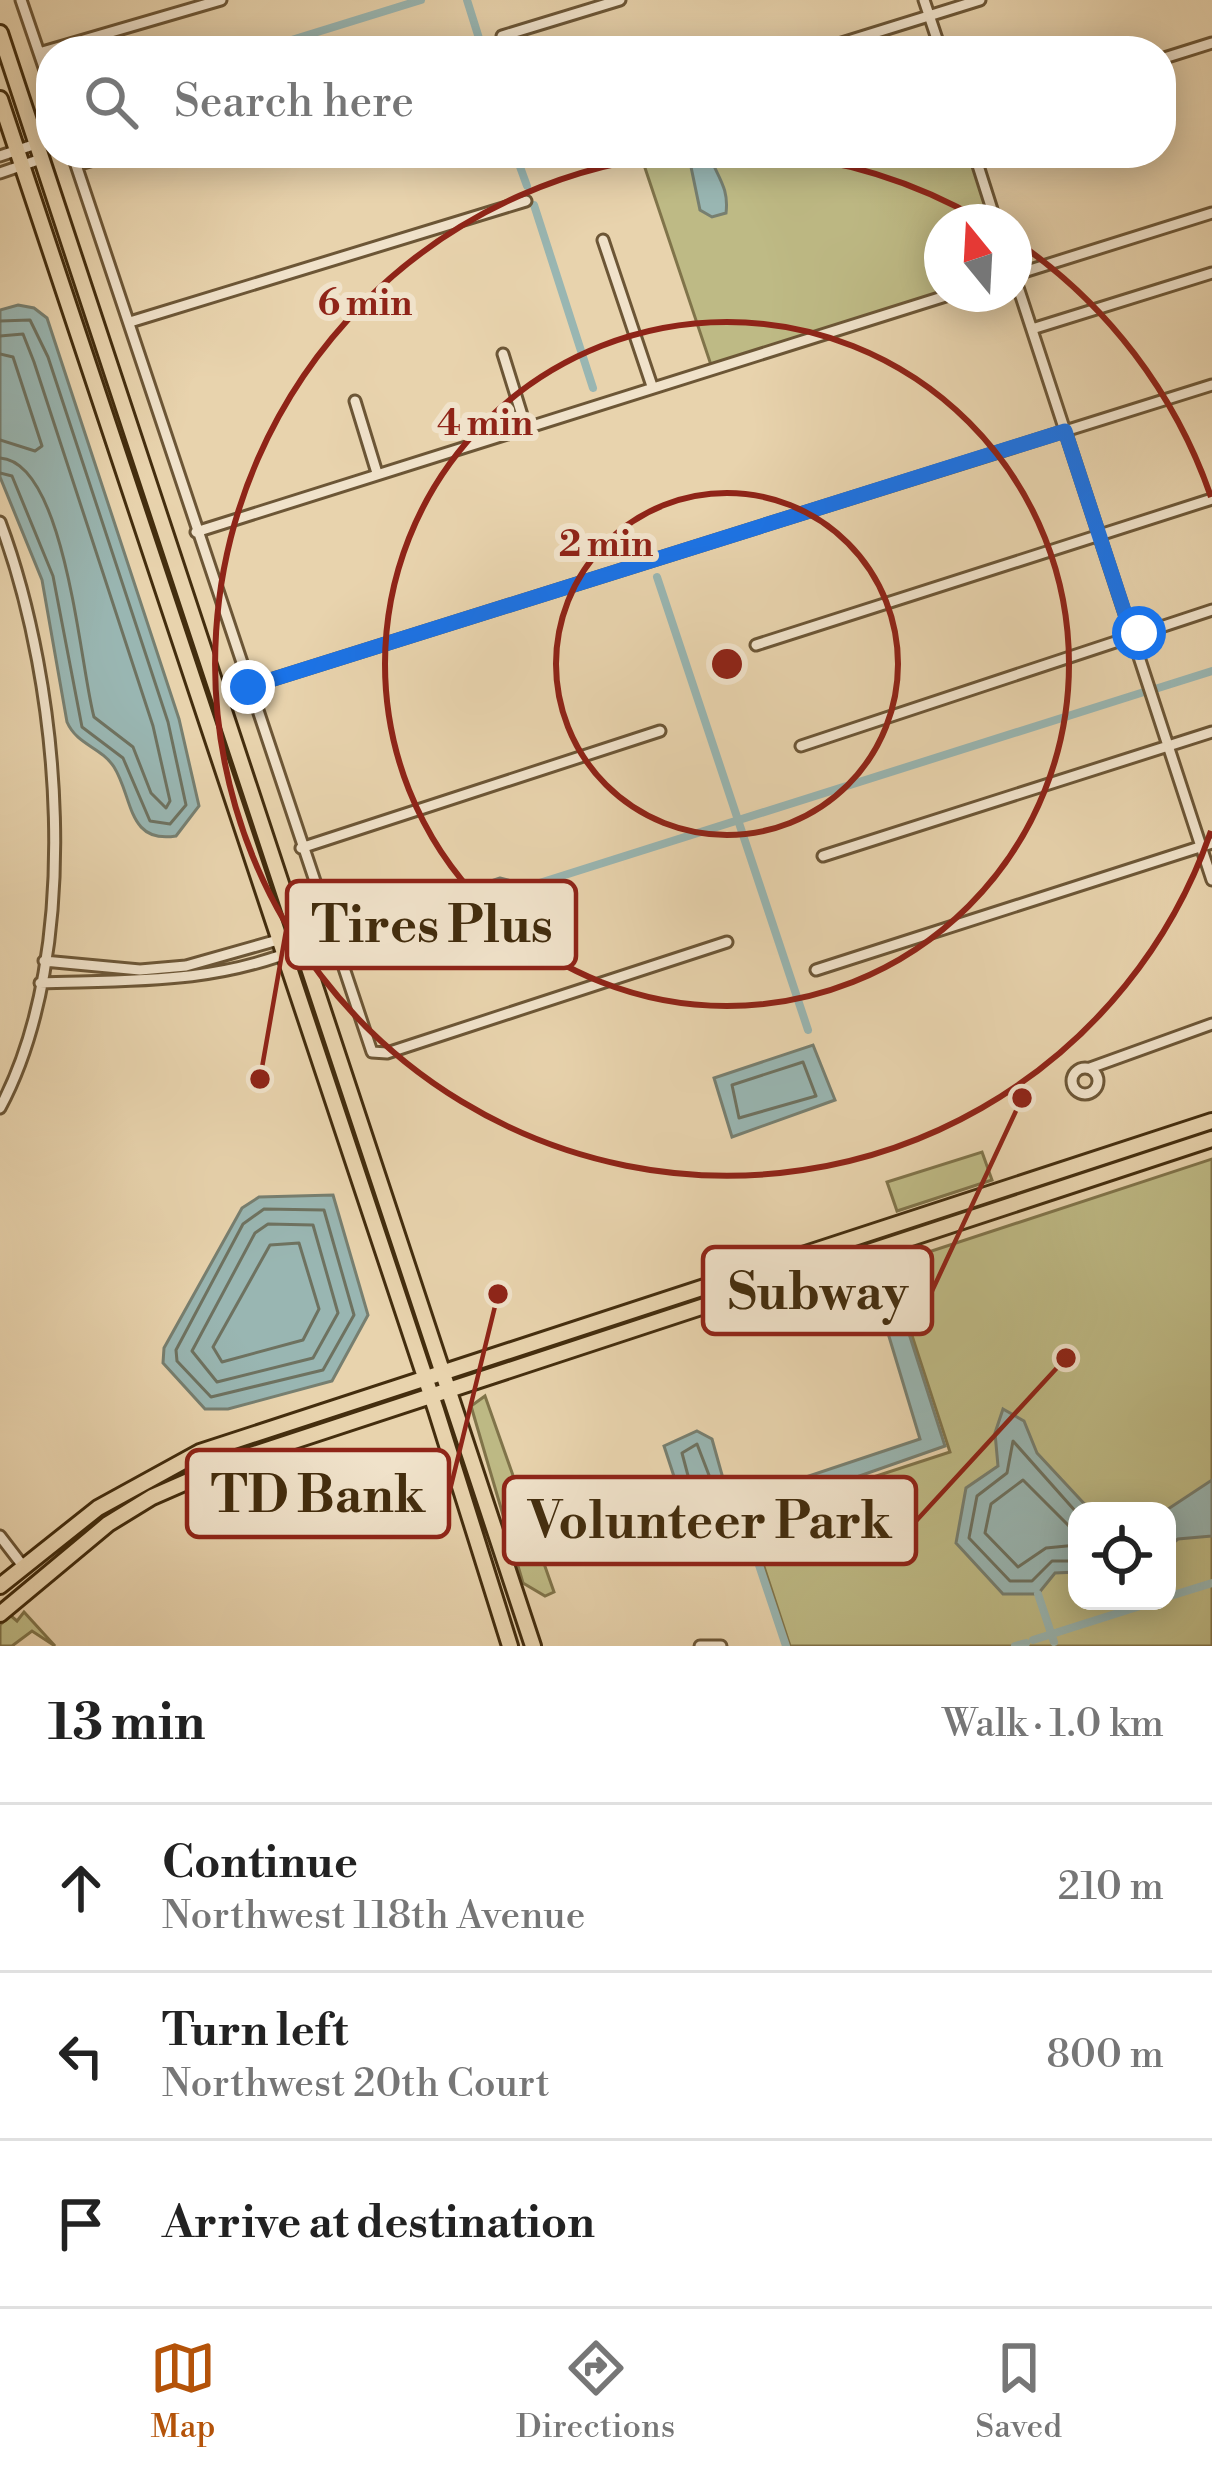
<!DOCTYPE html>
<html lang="en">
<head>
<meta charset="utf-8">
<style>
  :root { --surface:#fff; --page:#f2f2f2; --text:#222; --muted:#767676; --line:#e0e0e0; --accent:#b45309 }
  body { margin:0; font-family:"Libre Bodoni",serif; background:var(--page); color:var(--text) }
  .controls { position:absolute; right:36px; bottom:36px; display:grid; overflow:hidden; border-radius:24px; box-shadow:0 6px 30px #0003 }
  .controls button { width:108px; height:108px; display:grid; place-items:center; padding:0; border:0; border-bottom:3px solid var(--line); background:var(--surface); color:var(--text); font:60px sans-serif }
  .compass { position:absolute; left:924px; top:204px; width:108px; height:108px; border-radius:50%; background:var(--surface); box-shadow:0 6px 30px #0003; rotate:342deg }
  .stop { position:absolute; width:36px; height:36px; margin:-27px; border:9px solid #1a73e8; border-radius:50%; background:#fff }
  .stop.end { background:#1a73e8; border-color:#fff; box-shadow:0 3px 12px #0008 }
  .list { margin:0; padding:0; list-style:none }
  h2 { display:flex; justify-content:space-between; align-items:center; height:156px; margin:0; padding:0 48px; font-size:51px }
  h2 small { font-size:39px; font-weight:400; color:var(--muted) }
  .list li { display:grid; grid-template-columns:78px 1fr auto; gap:36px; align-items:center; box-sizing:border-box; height:168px; padding:0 48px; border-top:3px solid var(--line) }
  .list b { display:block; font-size:45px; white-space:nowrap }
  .list p { margin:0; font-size:39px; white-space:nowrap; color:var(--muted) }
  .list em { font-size:39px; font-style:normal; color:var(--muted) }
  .icon { flex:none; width:66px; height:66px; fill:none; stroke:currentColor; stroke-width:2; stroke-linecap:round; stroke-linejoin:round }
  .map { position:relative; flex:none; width:1212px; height:1646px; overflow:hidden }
  .search { position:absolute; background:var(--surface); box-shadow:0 6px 30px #0003; left:36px; right:36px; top:36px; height:132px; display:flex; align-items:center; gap:30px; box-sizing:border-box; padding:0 42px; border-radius:48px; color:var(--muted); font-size:45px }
  .sheet { height:660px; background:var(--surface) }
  nav { display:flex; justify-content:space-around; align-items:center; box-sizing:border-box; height:168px; border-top:3px solid var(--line); background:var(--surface); font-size:33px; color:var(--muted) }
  nav a { display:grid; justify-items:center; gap:6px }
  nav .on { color:var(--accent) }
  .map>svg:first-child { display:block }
  .green { fill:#beba85; stroke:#80744a; stroke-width:3; fill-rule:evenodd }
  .water { fill:#99b6b2; stroke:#777f70; stroke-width:3 }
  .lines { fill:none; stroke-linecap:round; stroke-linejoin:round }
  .shore { stroke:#6e7260; stroke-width:3 }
  .canal { stroke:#99b6b2; stroke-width:8 }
  .minor-casing { stroke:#6c5636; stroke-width:15 }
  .highway-casing { stroke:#432d0e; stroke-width:20 }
  .minor { stroke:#f0e2ca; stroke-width:9 }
  .highway { stroke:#e8d3ad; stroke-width:14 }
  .route { stroke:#1a73e8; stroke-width:15 }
  .ring { fill:none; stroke:#8f2418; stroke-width:6 }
  .centre { fill:#8f2418; stroke:#f0e2ca; stroke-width:6 }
  .ring-label { font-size:36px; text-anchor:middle; font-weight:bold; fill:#8f2418; stroke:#f0e2ca; stroke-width:12; stroke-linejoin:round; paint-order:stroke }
  .leader { fill:none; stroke:#8f2418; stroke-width:4.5 }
  .callout-dot { fill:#8f2418; stroke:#f0e2ca; stroke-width:4.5 }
  .callout { fill:#f0e2ca; stroke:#8f2418; stroke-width:4.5 }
  .callout-label { font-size:51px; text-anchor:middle; font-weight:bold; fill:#432d0e }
</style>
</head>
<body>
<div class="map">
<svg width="1212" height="1646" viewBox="0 0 1212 1646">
  <rect width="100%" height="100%" fill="#e8d3ad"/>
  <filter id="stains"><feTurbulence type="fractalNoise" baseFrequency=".00167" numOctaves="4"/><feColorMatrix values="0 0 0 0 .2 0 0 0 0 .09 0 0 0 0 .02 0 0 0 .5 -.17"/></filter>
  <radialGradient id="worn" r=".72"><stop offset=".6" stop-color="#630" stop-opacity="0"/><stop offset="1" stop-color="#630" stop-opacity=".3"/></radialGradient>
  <path class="green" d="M663,153H969L991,222H942V293L711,365L642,159Z
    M982,1152L992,1180L897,1211L887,1182Z
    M1212,1159V1646H790L748,1518L950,1452L889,1265ZM1077,1511H1167V1601H1077Z
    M485,1396L554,1592L545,1596L523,1583L471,1406Z
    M24,1612L55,1646L32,1631L12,1646H0V1625L10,1615L17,1621Z"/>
  <path class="water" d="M710,157C719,179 729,189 726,213L712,217L700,210L690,162Z
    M18,305L34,308L47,318L179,719L199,806L176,836C127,844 133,797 114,767C101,747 77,745 67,722L42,580L0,477V310Z
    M500,878L530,886L364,947H347V927C394,902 449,896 500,878Z
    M813,1045L835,1100L732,1137L714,1078Z
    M333,1195L368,1315L332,1381L228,1409H205L163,1363L164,1348L242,1208L259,1197Z
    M888,1268L945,1446L751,1514L744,1512L741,1501L746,1497L920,1439L871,1277Z
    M1003,1409L1024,1421L1037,1453L1091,1511H1077V1572L1055,1573L1038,1594H1003L956,1543L966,1488L998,1466L995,1433Z
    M697,1431L712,1439L731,1507L694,1520L687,1516L664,1446Z
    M1212,1480V1536L1178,1539L1167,1548L1165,1511Z"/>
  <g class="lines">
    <path class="shore" d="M0,321L30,320L48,357L168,722L186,805L170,824L150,821L123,758L82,727L53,576L12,476L0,473
      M0,336L23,334L34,362L153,726L170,801L166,808L151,793L133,747L94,717C80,667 66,462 0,458
      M0,354L13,357L42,446L35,451L0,440
      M803,1062L816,1096L739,1118L732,1085Z
      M264,1209L324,1210L354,1315L323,1370L211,1397L177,1361L176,1350L243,1224Z
      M268,1224L313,1225L338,1313L313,1358L217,1382L192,1351L255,1233Z
      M299,1243L319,1309L303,1340L222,1362L213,1347L270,1245Z
      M697,1444L717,1496L701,1505L695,1502L682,1453Z
      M1077,1513L1013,1441L1007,1473L977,1496L969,1538L1010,1581H1032L1052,1561H1077
      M1077,1534L1023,1480L991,1504L985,1533L1018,1567L1046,1548L1077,1545"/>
    <path class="canal" d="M467,0L483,51
      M256,51L421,0
      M515,153L527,186
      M534,205L593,388
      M657,577L808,1030
      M1155,689L1212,671
      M530,886L1144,692
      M749,1505L743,1517L786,1646
      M1038,1594L1054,1642
      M1167,1597L1212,1583
      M1033,1640L1156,1601
      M1015,1646L1026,1643"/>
    <defs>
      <path id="minor" d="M21,0L51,88
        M924,0L941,51
        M502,36L620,0
        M816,51L980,0
        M39,53L221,0
        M1161,59L1212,43
        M72,153L372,1052L387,1053L727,942
        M974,153L996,222
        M0,156L36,144
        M76,165L118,153
        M0,173L41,159
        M1212,213L1014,275L1212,880
        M603,240L652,386
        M130,322L526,201
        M1032,329L1212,273
        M503,354L526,428
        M355,401L377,473
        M0,522C61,685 84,951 0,1108
        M196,532L952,294
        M756,645L1212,499
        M248,687L1212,385
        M801,746L1212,610
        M301,848L660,731
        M823,856L1212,732
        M44,961L140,970L186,966L299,934
        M816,970L1212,843
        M40,983C133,980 215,984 303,947
        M1072 1081a13 13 0 1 1 26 0a13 13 0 1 1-26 0Z
        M1090,1068L1212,1024
        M0,1536L23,1566
        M700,1646H721"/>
      <path id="highway" d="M0,33L533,1646
        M0,99L436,1410L510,1646
        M0,1586L98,1508L200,1452L1212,1121
        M0,1614L108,1524L152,1497L239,1459L1212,1139"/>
    </defs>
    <use href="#minor" class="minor-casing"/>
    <use href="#highway" class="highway-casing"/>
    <use href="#minor" class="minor"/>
    <use href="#highway" class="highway"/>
  </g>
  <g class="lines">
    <path class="route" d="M248,687L1065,431L1133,638L1139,633"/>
  </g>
  <g class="ring">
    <circle cx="727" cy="664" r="171"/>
    <circle cx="727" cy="664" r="342"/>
    <path d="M1211 831A512 512 0 1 1 691 153M763 153A512 512 0 0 1 983 221M1017 242A512 512 0 0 1 1211 497"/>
  </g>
  <circle cx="727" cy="664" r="18" class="centre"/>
  <g class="ring-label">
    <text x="365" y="315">6 min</text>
    <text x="485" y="435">4 min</text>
    <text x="606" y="556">2 min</text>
  </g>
  <path class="leader" d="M260 1079L287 925M1022 1098L932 1291M498 1294L449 1494M1066 1358L916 1521"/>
  <g class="callout-dot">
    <circle cx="260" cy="1079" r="12"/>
    <circle cx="1022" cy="1098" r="12"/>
    <circle cx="498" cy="1294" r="12"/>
    <circle cx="1066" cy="1358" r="12"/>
  </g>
  <g class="callout">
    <rect x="287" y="881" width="289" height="87" rx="12"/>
    <rect x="703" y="1247" width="229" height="87" rx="12"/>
    <rect x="187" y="1450" width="262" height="87" rx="12"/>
    <rect x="504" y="1477" width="412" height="87" rx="12"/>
  </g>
  <g class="callout-label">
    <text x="432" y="942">Tires Plus</text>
    <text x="818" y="1309">Subway</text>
    <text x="318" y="1512">TD Bank</text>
    <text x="710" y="1538">Volunteer Park</text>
  </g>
  <rect width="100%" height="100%" filter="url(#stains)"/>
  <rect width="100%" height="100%" fill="url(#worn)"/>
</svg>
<div class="controls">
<button><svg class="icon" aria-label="locate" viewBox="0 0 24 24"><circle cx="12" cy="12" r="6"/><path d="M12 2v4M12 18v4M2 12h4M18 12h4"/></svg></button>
</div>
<svg class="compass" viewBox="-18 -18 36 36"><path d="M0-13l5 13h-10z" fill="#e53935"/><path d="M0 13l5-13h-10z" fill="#767676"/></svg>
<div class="stop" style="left:1139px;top:633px"></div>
<div class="stop end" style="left:248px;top:687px"></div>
<div class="search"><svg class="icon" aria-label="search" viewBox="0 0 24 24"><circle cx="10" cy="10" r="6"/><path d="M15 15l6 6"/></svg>Search here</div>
</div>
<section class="sheet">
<h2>13 min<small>Walk · 1.0 km</small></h2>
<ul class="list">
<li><svg class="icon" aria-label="ahead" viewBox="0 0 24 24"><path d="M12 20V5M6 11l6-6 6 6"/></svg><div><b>Continue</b><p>Northwest 118th Avenue</p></div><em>210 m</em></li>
<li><svg class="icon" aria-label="left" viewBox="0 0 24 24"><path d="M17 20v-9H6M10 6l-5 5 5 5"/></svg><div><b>Turn left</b><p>Northwest 20th Court</p></div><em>800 m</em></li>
<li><svg class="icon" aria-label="arrive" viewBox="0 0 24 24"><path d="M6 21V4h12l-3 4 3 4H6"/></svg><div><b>Arrive at destination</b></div></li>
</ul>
</section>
<nav>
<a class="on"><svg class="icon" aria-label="map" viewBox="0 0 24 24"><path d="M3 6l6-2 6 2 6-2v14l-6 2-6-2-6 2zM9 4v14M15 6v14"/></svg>Map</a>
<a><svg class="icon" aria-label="directions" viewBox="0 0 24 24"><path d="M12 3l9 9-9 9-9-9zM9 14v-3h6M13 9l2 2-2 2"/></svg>Directions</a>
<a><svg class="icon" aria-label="saved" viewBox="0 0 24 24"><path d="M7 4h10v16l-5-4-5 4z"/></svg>Saved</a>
</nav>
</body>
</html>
